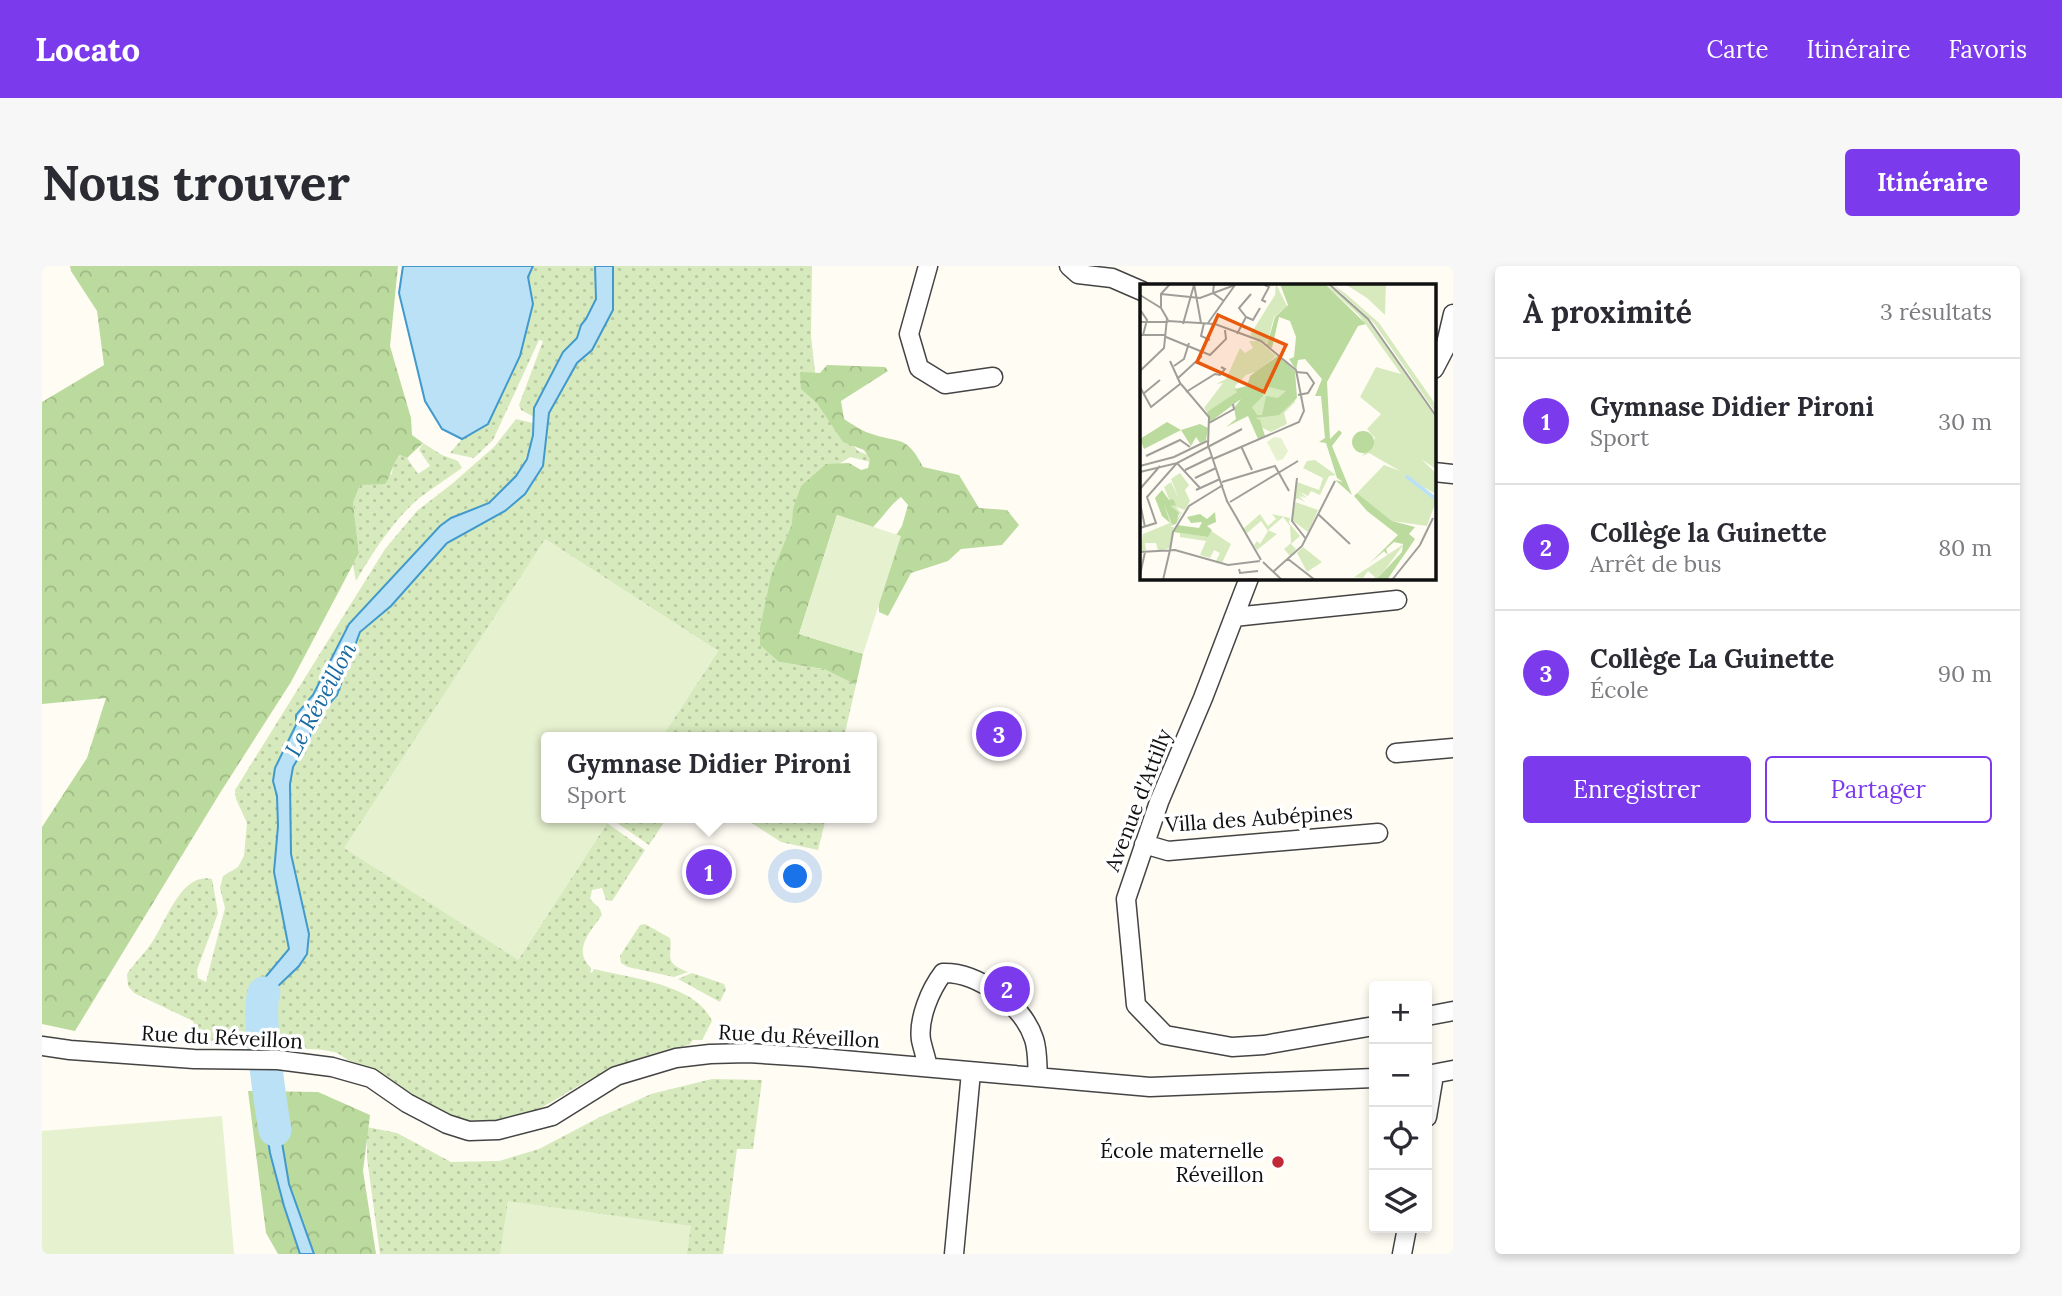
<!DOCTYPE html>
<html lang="fr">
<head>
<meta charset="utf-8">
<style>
  :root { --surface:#fff; --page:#f7f7f7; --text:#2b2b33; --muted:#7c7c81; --line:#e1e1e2; --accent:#7c3aed }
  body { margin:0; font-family:Lora,serif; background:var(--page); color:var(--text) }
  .controls { position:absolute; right:21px; bottom:21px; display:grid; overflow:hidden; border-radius:7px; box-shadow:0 4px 10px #0003 }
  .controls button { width:63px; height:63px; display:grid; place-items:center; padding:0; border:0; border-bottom:2px solid var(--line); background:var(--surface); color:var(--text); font:35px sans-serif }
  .you { position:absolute; left:754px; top:611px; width:24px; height:24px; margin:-18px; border:5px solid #fff; border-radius:50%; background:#1a73e8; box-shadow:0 0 0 10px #1a73e833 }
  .badge { display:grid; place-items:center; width:46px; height:46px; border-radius:50%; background:var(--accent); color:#fff; font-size:23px; font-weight:700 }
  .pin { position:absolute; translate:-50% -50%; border:4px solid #fff; box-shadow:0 2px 7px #0006 }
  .popup { position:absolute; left:499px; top:466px; width:336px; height:91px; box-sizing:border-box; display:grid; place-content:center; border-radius:7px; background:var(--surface); filter:drop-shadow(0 2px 5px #0005); font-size:23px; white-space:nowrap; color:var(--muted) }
  .popup b { font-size:26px; color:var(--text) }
  .popup::after { content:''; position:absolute; left:50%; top:100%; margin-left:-14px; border:14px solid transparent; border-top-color:var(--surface) }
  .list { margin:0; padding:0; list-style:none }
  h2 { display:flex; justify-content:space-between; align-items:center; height:91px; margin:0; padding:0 28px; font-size:30px }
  h2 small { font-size:23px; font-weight:400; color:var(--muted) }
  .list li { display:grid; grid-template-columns:46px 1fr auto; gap:21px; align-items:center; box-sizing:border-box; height:126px; padding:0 28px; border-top:2px solid var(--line) }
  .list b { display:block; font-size:26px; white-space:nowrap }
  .list p { margin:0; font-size:23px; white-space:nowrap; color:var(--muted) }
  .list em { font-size:23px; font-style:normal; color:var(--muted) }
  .actions { display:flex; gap:14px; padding:21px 28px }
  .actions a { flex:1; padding:16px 0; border:2px solid var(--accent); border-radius:7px; text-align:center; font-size:24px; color:var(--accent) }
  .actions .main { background:var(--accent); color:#fff }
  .icon { flex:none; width:38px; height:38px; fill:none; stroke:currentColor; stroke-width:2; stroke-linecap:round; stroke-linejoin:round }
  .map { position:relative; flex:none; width:1411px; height:988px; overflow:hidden; border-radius:7px }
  header { display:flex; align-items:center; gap:42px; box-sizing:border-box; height:98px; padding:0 35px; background:var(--accent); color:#fff }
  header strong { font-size:33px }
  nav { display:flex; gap:38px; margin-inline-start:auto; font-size:24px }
  .intro { display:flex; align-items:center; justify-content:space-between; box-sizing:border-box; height:168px; padding:0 42px }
  h1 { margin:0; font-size:49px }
  .button { padding:18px 32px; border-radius:7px; background:var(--accent); color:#fff; font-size:24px; font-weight:700 }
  main { display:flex; gap:42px; padding:0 42px }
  aside { flex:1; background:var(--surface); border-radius:7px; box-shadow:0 4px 10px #0003 }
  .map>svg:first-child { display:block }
  .grass { fill:url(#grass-dots) }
  .forest { fill:url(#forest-crowns) }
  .pitch { fill:#e6f1cf }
  .water { fill:#bae1f6; stroke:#4199cc; stroke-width:2 }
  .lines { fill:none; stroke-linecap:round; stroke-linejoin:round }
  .river { stroke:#bae1f6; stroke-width:33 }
  .street-casing { stroke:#444; stroke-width:21 }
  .street { stroke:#fff; stroke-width:18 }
  .poi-dot { fill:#c02935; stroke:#fff; stroke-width:2.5 }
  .labels { text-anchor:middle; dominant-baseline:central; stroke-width:7; stroke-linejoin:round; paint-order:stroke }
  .street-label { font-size:21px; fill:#111; stroke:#fff }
  .poi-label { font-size:21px; fill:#111; stroke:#fff; text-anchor:end }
  .water-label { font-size:23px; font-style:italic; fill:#1a6ba2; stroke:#fff }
  .inset-river { fill:none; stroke:#bae1f6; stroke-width:3.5 }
  .inset-road { fill:none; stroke:#a09e99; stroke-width:2 }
  .view { fill:#e8590c; fill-opacity:0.15; stroke:#e8590c; stroke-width:3.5 }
  .inset-edge { fill:none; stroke:#111; stroke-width:3.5 }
</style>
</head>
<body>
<header>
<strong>Locato</strong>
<nav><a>Carte</a><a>Itinéraire</a><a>Favoris</a></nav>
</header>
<div class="intro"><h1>Nous trouver</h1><a class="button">Itinéraire</a></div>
<main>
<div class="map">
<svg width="1411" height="988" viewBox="0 0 1411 988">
  <defs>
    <pattern id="grass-dots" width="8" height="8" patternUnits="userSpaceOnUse" patternTransform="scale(1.75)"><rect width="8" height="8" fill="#d6eabd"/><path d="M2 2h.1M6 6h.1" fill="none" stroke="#b7c8a1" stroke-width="1.8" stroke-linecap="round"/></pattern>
    <pattern id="forest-crowns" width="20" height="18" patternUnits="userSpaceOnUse" patternTransform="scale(1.75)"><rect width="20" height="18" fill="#bbda9d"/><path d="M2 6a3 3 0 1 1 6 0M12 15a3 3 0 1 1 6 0" fill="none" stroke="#a0ba86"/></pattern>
  </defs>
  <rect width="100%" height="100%" fill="#fffcf4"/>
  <path class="grass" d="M491,0H553L554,33L544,53L539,59L535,72L521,86L492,151L479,144L477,139L501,75L497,74L451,174L432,192L408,187L420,173L446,158L491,38L486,11Z
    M571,0H770L769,70L775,123L797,164L816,185L831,191L829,196L808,191L769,216L737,396L782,403L814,419L802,471H620L676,385L503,273L476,694L565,557L603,584L570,635L564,634L560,622L550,624L548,633L558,643L560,649C548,666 530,684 549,702L548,706L550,707L552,703C588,712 654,718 670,755L660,774H651L647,779C617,785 589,794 561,807C515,828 486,862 429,855C390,850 367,825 335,807C326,801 315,799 306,794C301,791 297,787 292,786C276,782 256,783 239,782L237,769L229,770L230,733L234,722L257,700L265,688L267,668L249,588L248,518L251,501L268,472L269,459L295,429L318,366L349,340L405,277L463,245L504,165L507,147L535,96L550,84L572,23Z
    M474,153L491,157C490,188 475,219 448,236C433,246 414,249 398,260L307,358L271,429L254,449V458L231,515L235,530L236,560L232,606L247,683L215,721L208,736L210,771H200V781L158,779L151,755L92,727L86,720L85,708C93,696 105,685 112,673C125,653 140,606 170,613L176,647L155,704L156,712L164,716L183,642L178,622L181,610L196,601L202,590L205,557L194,533L193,524L343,283L375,245L411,217L452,181Z
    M381,177L400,189L416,195L420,202C406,212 390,222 376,233C350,256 331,286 314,315L311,299L317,287L311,237L318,219L350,208L351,196L359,189L365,192L376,208L388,200L377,184Z
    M568,552H625L607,579Z
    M702,552H784L776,584L739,576Z
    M603,658L628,672C631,690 620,696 646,706L632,711L586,701L579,697L578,690L598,659Z
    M650,707L682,718L684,723L678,736L636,713Z
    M670,813L720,814L711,883H695L681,988H338L325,892V861L355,867L409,896L457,895L497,883L558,851L609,828Z"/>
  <path class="forest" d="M28,0H356L348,80L369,152L370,169L381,177L365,192L358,189C350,197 350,208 343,218L318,219L311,237L317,287L249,416L178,527L33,765L0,758V561L45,492L64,432L0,438V136L62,99L55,45L29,5Z
    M785,99L843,101L846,105L799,135L802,153C810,158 818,164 827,167C856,178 864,167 881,201L917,209L937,242L965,244L977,259L960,279L919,283L906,295L869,307L846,350L837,346L836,315L847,280L860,260L866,239L859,231C848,239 842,250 831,261L795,249L757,368L821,388L814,419L782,403L737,396L718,379V362L729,310L750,258L751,243L759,220L784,198L807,197L819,204L826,202L828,193L822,184L801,176L775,137L759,123L758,106L778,107Z
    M206,825L276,826L328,849L321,905L334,988H236L224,967Z"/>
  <path class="pitch" d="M795,249L859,270L821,388L757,368Z
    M503,273L676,385L620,471H504V552H568L476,694L302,582Z
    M180,850L192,988H0V865Z
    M466,935L649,960L645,988H458Z"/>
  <path class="water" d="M361,0H491L486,11L491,38L478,90L446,158L420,173L400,163L383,135L357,27Z
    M553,0H571V44L550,84L535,97L507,147L501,200L483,228L463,245L405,277L349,340L318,366L295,429L269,459L268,472L251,501L248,518L249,588L267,668L265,688L257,700L234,722L230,733L229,770L210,771L208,736L215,721L247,683L232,606L236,560L235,530L231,515L233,502L254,459V449L271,429L307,358L398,260L409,252L447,237L474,210L485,193L491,169L492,142L521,86L535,72L539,59L544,53L554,33Z
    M218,821H237L233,835L247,918L272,988H258L242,940L228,887Z"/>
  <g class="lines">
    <path class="river" d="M222,727C214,743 229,841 233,864"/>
    <defs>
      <path id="street" d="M886,0L867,68L877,102L903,118L951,111
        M1027,0L1036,8L1070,12L1100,25
        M1392,103L1403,82L1411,48
        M1392,206L1411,208
        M1207,312L1161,432L1117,536L1084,633L1094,739L1123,769L1190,781L1222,779L1332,760
        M1192,351L1355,334
        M1354,487L1411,482
        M1102,578L1126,585L1336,567
        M1385,750L1411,745
        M0,780L28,784L152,793L236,794L290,801L329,812L365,837L405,858L427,865L456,864L510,850L574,810L634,792L668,788L706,787L767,791L1108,821L1332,812
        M886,801C884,792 881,783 879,774C876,753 888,724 901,707C936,706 981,739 992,773C996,785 995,800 996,811
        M1385,809L1411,804
        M1385,851L1392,809
        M912,988L929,806
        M1360,988L1365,962"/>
    </defs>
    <use href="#street" class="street-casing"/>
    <use href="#street" class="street"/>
  </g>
  <circle class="poi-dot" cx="1236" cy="896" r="7"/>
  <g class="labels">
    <g class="street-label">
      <text transform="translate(1096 534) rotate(-69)">Avenue d'Attilly</text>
      <text transform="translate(1217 552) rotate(-4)">Villa des Aubépines</text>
      <text transform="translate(757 770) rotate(3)">Rue du Réveillon</text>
      <text transform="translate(180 771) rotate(3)">Rue du Réveillon</text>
    </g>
    <g class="poi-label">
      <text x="1222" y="884">École maternelle<tspan x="1222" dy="24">Réveillon</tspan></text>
    </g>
    <g class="water-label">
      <text transform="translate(278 433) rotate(-62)">Le Réveillon</text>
    </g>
  </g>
  <g transform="translate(1098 18)">
    <rect width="296" height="296" fill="#fffcf4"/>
    <path d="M136,0L147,22L134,33L127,60L110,51L135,11ZM185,0L204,12L226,34L296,133V185L281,175L296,189V210L264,192L296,217L287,242L252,237L217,209L244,181L260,187L229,169L222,172L235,154L227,145L241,130L220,113L236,83L261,90L219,31ZM192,0L206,10L239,39L296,121V129L234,39ZM205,0H246L245,31L227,14ZM109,57H119L136,72L116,88L147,77L152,91L155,118L144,129L147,140L131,148L112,139L109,131L115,88L106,91L95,102L97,108L77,122L67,128L64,124L83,99L76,100L86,95L100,64L105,69L113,64ZM175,176L196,191L189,192L180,211L171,207L168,212L160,208L167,214L158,210L167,215L159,212L165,218L157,214L155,218L178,226L168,248L153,237V221L157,198L179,206L183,194L163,184L167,177ZM40,189L49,201L45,206L50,217L45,226L36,223L41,229L36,232L24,203L31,198L39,215L31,195ZM24,220L32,240H36L30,243H34L30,264L18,267L16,259H5L6,266L0,268L3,250L30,239ZM120,230L128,242L136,235L132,230L150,234L149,239L160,252L151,260L156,265L150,272L144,265L151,259L150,242L143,233L128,246L137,250L117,266L114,261L117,257L120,260L128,247L121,237L107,249L103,245ZM71,247L91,260L82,279L76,277L80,269L74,266L70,274L60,271L66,257L40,253V249L68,253ZM264,260L239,294L233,296L235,293L228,287L223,294L214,293ZM163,263L182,278L167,288L157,269Z" fill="#d6eabd"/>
    <path d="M140,0H185L226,40L218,42L187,98L190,155L199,146L202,149L192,162L212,211L195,196L203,198L197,194L186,159L179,158L185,154L181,112H175L182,95L165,75L158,76L156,86L149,75L154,73L156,53L150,37L139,33L132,64L127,61L135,33L148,21ZM139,71L155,87L157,114L139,131L115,134L120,136L125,152L118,155L108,132L86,143L96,135L94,124L101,115L70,138L67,128L97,108L95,105L107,102L110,92ZM124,102L146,107L138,114L126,112L122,131H117L112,123L123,112ZM27,138L41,146L4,165L0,155ZM60,140L68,144L66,156L60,159L56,153L51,162L41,146ZM212 158a11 11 0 1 1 22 0a11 11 0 1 1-22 0ZM22,206L29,216L33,215L36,221L31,222L39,229L37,236L44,224L36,240H32L24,220L30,239L22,232L15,214ZM217,209L252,237L275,243L269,250L275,255L247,296H236L262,268L263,260L254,258L246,265L248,271L244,267L229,280L258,251L227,227L214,212ZM75,228L76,238L67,242L72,246L68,253L33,248L37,241L59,244L62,238L51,239L47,233L60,230L67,235Z" fill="#bbda9d" fill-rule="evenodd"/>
    <path d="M134,153L141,154L148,167L143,175L137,177L127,158Z" fill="#e6f1cf"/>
    <path class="inset-river" d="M266,192L296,215"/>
    <path class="inset-road" d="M54,0L61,39M74,0L73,9L84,17M123,0L129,3L122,16L126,18M189,0L228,35L296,132M21,10L60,14L95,1M0,11L21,24L28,36M21,24V10L30,0M1,27L7,36L3,51M106,33L113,36L120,24M28,37L75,40L121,57L156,86L164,127L159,138L73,175M0,38H28M64,39L61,52L70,56M68,39L95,1M43,40L54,1M97,50L106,33L99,24L111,10M0,51H26M26,53L70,71L86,55L85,46M30,77L41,101M34,82L44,75L49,59M0,87L24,64L27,34M156,88L167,89L174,99L168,109L158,111M37,95L62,72M41,100L69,133L68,161L87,217L121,276M0,103L11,123L40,100M46,108L75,90L80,91L85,85L81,83M3,110L20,96M69,139L94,125L93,120M101,162L112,186M6,172L40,156L50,163M0,182L34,173L67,157M45,186L72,173M0,188L37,179L60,204M55,194L76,184M157,194L152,237L166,255M82,198L135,182L149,207M0,205L20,182M56,206L80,195M90,218L158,177M0,219L5,243M178,230L210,260M0,244L16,239L7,213L37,179L102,145M30,266L33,248L49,222L83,201M0,268L35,266L88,281L120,277M148,275L175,296M123,278L142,296M99,285L100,289L118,287M134,287L162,262L195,197M0,291L5,268M23,296L30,266M90,296L117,295M252,296L280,261L293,234"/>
    <path class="view" d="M78,31L146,61L124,108L57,78Z"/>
    <rect width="296" height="296" class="inset-edge"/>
  </g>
</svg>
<div class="controls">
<button>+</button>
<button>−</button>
<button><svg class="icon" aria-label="locate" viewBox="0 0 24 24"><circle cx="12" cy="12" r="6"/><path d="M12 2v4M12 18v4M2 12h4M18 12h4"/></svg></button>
<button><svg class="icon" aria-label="layers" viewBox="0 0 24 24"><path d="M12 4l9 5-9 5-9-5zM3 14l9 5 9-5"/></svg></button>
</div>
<div class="you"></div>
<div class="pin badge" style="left:667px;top:606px">1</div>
<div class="popup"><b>Gymnase Didier Pironi</b>Sport</div>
<div class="pin badge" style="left:965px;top:723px">2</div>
<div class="pin badge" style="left:957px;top:468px">3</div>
</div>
<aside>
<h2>À proximité<small>3 résultats</small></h2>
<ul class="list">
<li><span class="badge">1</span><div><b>Gymnase Didier Pironi</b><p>Sport</p></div><em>30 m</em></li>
<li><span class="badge">2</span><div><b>Collège la Guinette</b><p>Arrêt de bus</p></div><em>80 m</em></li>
<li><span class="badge">3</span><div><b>Collège La Guinette</b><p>École</p></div><em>90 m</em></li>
</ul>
<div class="actions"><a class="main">Enregistrer</a><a>Partager</a></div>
</aside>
</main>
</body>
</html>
